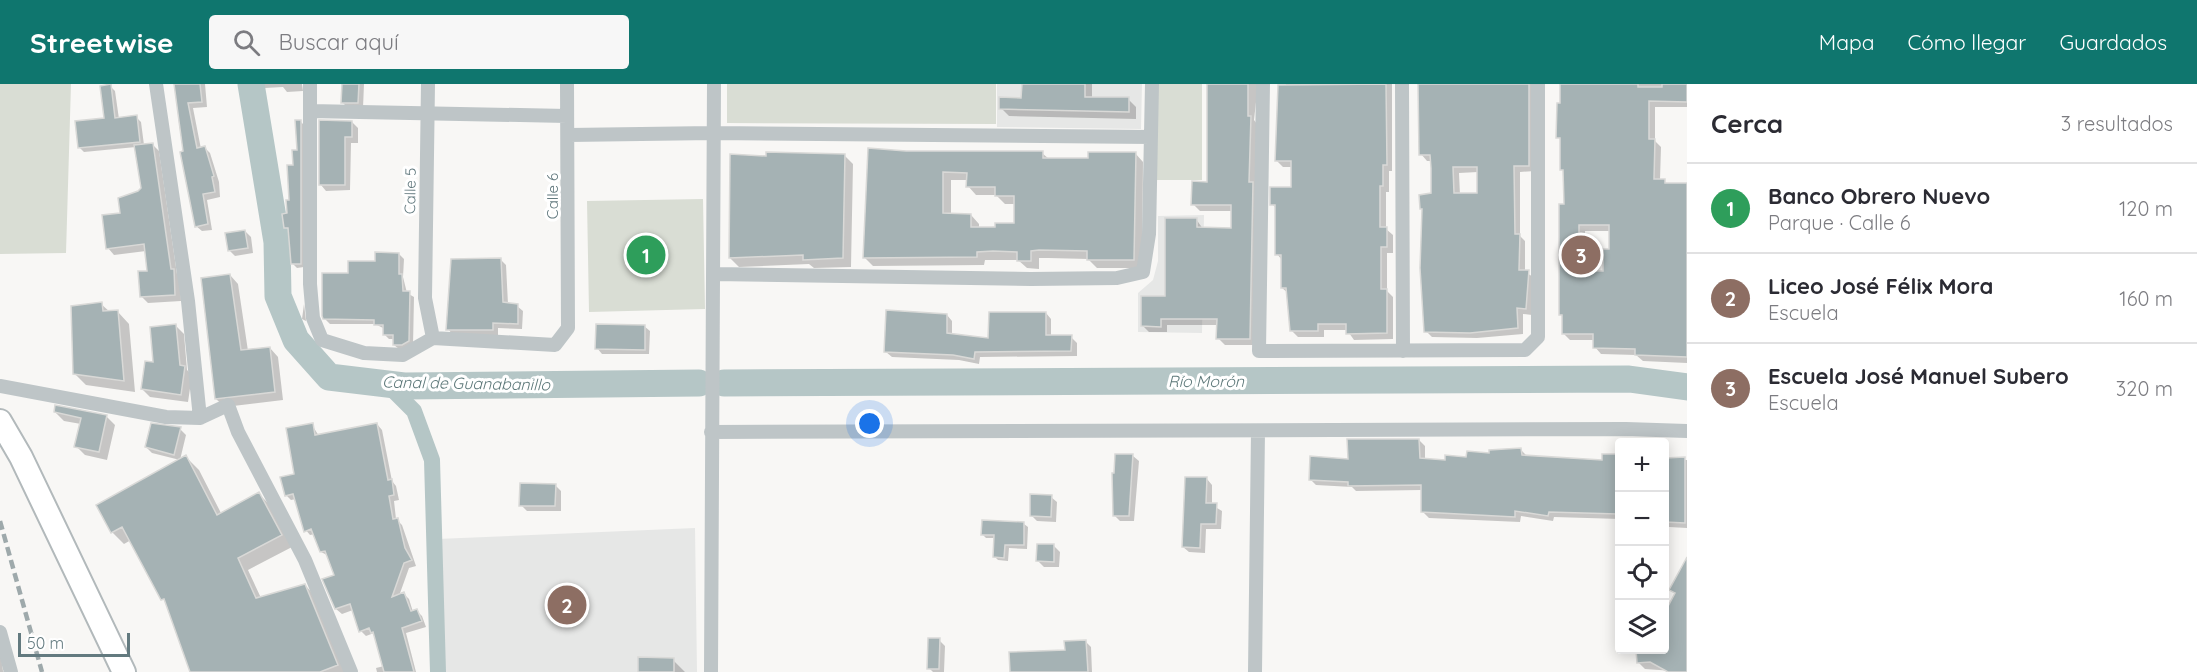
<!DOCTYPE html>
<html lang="es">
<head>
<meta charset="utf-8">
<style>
  :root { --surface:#fff; --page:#f7f7f7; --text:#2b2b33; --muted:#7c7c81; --line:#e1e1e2; --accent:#0f766e }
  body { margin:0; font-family:Quicksand,sans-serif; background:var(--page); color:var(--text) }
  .controls { position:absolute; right:18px; bottom:18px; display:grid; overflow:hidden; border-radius:6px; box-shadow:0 3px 15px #0003 }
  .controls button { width:54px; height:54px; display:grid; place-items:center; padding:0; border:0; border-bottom:2px solid var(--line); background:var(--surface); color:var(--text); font:30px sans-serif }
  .scale { position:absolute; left:18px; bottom:15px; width:112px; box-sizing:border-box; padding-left:6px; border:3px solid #637a7f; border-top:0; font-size:16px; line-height:21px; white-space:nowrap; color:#637a7f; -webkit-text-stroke:4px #fff; paint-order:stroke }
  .you { position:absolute; left:870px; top:340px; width:21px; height:21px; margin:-15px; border:4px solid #fff; border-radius:50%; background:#1a73e8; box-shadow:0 0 0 9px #1a73e833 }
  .badge { display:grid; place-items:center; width:39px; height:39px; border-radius:50%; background:var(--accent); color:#fff; font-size:20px; font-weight:700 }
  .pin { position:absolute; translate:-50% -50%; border:3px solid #fff; box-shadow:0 2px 6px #0006 }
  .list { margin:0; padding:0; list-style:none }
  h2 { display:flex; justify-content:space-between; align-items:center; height:78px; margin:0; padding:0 24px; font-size:26px }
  h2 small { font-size:20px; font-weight:400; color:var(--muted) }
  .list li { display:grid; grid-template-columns:39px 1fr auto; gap:18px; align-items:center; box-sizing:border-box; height:90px; padding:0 24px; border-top:2px solid var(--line) }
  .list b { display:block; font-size:22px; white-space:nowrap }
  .list p { margin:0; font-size:20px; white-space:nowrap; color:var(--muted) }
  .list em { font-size:20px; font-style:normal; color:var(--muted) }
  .icon { flex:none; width:33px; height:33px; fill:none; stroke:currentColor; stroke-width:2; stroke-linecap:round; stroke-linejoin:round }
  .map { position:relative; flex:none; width:1687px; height:588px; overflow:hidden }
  header { display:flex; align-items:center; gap:36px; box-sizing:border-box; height:84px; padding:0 30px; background:var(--accent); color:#fff }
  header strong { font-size:28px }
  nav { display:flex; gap:33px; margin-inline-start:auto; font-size:21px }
  .search { width:420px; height:54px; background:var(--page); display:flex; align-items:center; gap:15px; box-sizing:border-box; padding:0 21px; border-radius:6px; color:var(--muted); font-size:22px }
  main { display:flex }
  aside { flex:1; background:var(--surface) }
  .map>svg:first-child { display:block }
  .built { fill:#e6e7e6 }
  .green { fill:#d9ddd4 }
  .shadow { fill:#0003; fill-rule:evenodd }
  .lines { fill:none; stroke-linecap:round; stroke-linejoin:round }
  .canal { stroke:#b5c6c6; stroke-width:16 }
  .river { stroke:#b5c6c6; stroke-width:27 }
  .building { fill:#a5b2b4; stroke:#d9d9d7; stroke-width:1.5; fill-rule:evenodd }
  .primary-casing { stroke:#b2b9bb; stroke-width:26 }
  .street { stroke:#bec5c7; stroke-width:14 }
  .primary { stroke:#fff; stroke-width:22 }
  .rail { stroke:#9ea9ab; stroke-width:4.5; stroke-dasharray:9 4.5; stroke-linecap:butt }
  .labels { text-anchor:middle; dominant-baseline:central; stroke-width:6; stroke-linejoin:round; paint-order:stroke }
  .street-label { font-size:15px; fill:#637a7f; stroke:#fff }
  .water-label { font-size:16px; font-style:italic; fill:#5e797a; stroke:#fff }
</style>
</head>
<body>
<header>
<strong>Streetwise</strong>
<div class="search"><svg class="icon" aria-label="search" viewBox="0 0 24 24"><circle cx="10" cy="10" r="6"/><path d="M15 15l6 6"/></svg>Buscar aquí</div>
<nav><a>Mapa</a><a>Cómo llegar</a><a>Guardados</a></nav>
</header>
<main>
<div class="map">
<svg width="1687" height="588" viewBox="0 0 1687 588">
  <rect width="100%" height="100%" fill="#f8f7f5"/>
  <path class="built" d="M997,0H1142L1141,45L997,43Z
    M1204,131L1202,249L1138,248V209L1153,196L1158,177V132Z
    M695,444L697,588H438L437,455Z"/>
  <path class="green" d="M0,0H71L66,169L0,170Z
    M727,0H996V40L727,39Z
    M1157,0H1202V96H1157Z
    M703,115L705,225L589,228L587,117Z"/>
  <path class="shadow" d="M176,0H205L207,23L193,24L201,65L205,64L210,69L219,98L220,113L207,116L212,146L202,147L196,142L179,40Z
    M262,0H302L303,7L287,8L283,3L265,4Z
    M343,0H364L363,24H348L342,18Z
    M1023,0H1092V15H1128L1136,23V35L1009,32L1001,24L1023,15Z
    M1209,0H1258L1254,36L1257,40L1256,261H1225L1218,254V241H1167V248H1149L1143,242L1166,213L1196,135L1203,145H1232L1233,127H1200L1193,120L1208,99Z
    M1286,0H1392V87H1389V108H1386V145L1393,151V169H1387V207L1393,213V255L1354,256L1347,246H1324V253H1298L1291,246L1288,209L1282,204V176L1277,170V125L1272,120L1292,105V83H1283L1276,76Z
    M1420,0H1534L1535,87L1520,88V152L1525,157V188L1535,194L1532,231L1523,230V250L1477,254L1432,253L1426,247L1424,127L1421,124L1432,111L1431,77H1427L1421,70ZM1478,88V111H1460L1459,89Z
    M1562,0H1687V23H1655V57L1661,63L1660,96L1669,100H1687V279L1643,277L1636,271L1601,270L1595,263V256H1570L1564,250L1563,233L1560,230L1565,122L1562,58L1558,53ZM1585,147H1610V166L1604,189H1580V167H1585Z
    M110,2L115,7L119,35L136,33L141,38L144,61L152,60L159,67L177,190L180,193L181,217L148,219L141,212L149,188L146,167L114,171L108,164L121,130L142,104L136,63L84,68L79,63L106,35Z
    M300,37L304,41V183L297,184L293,180L290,148L286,144L299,67Z
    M352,38L358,44V59H351L350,106L326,107L321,101Z
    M906,69H1042L1049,75L1089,76L1135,69L1143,78L1142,184H1097L1088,175L1048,174H1039V185L1027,184L1018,176H985L984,181L873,182L865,174ZM951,96H968V102L976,111H996L1005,120H1015V141L979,144V140L971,131H951Z
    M844,71L853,80L851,183L814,184L809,180L739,183L730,174L732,72Z
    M245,147L251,153L253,169L235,172L229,166Z
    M399,170L404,175L403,193L407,209L414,213L413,262L399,265L394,261V255H389L384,250L385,245L375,240H330L325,235L349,190Z
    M501,176L506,181L508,220L517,222L523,227L522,245L498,244V251H453L448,245Z
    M230,191L238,200L248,267L270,264L278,273L283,316L225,323L216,315Z
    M101,220L110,228H118L129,240L135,308L86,301L74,289Z
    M304,220L306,237L302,235Z
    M1046,229L1051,235V252L1071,253L1077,259V272L980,273L979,280L959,276L892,273L886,268L947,231L952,237V251L990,256Z
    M176,242L184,250L187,286L192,291L188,318L150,313L142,305Z
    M644,242L650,247L649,270H602L597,264Z
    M55,328L106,332L115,341L107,376L85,371L76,362L81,340L64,337Z
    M377,340L382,346L392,397L396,402L399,416L394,417L396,435L402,441L416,482L409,484L399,512L404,510L409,515L413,528L417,527L422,532L426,543L406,549L416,588H377L376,584L384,582L374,549L366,552L361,547L353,526L342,530L336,525V492L329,472L321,468L315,450L310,451L305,445L296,415L291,416L286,411L312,341L319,352Z
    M180,345L186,351L180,376L152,369L146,363Z
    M1419,356L1425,362V376L1446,378L1521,366L1527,372L1603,378L1617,371L1620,374V435L1554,433L1553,437L1521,432L1520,438L1429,434L1423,428L1422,406L1356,407L1352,403L1316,401L1310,395L1349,377Z
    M1664,371L1669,375L1687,376V444L1669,443L1666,472Z
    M1133,372L1139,377L1134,437H1120L1114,431Z
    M187,374L199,386L222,431L259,410L271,422L292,463L248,486L261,514L305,501L316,513L347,588H190L167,520L131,456L124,460L112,448Z
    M1207,395L1212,401V421L1222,427L1221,445H1206L1205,469L1189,468L1183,463Z
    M555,401L561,407V427H527L521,421Z
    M1051,413L1057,418L1056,438L1037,437L1031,431Z
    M1024,440L1028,443L1027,465L1009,464L1008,477L998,476L994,472L996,454H986L982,450Z
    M1054,462L1060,468L1059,483H1044L1038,477Z
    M1687,476V588L1645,585L1638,578V566H1664V531L1676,509Z
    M939,556L945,562L944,588H933L929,584Z
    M1086,558L1091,563L1092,588H1011Z
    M0,566L3,587L4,588H0Z
    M673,576L685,588H639Z"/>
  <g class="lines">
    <path class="canal" d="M387,300L414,327L432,376L438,588"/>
    <path class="river" d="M251,0L277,158L278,212L296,256L329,293L404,302L699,299
      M724,299L1629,295L1687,303"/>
  </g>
  <path class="building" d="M111,0L115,34L137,31L140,58L78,64L75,37L104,34L100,2Z
    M174,0H200L202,18L188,19L197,64L205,62L214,92L212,93L215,108L203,110L208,140L195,143L180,68L183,67Z
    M342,0H359L358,19H341Z
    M1022,0H1085V13H1129V28L999,25V13L1021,14Z
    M1207,0H1248V32H1251L1249,98H1253L1250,255H1216L1217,235H1161V243L1141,242V212H1165V134H1197V143L1231,144V121H1191L1192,97L1207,98Z
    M1386,0L1387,81H1383V102H1380V143H1387V163H1381V205H1387V249L1346,250V240H1318V247H1290L1286,204H1281V171H1275V121H1270V103H1291V77H1275L1278,1Z
    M1418,0H1529V82H1514L1515,150H1520L1519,186H1529L1526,225L1517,224L1518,244L1470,249L1424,248L1420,184L1422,125H1420L1419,111L1431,109V84L1430,71H1419ZM1453,83H1477V109H1454Z
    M1560,0H1638V3H1662V0H1687V18L1649,17V55H1655L1654,95H1665V99H1687V273L1635,271V265L1593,264V250H1562V231H1559V120H1564L1563,86H1560V54H1556L1557,19H1560ZM1579,141H1609V165H1603V187H1574V161H1579Z
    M295,36H301V180H291L288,144H284L282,130L287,129L286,116H289L287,81H293L292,66H297Z
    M319,36L352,37V53H345V101H319Z
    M153,59L171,185H174L175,211L140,213L138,187H147L144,160L106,165L102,131L120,129L118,114L138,107L141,104L134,61Z
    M868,64L906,67H1043V74H1088V68H1136L1134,176H1087V167L1039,166L1031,167V177H1017V168L993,167L977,168V173L863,174ZM943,88L967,89L966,103H995V112H1014V139H995V143H971V130L943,129Z
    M766,68L845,70L843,174L803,176V171L729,174L730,70L766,72Z
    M245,146L248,164L228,167L225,149Z
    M375,168L399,169V190H402L403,207H410L409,257L402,261H393V251H383V241H374V236L323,235L322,232V189H348V177H375Z
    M501,174L503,218L518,220V240L493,239V246H446L451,175Z
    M230,190L241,266L270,263L275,308L215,315L201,194Z
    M102,218L103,227L118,226L124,297L73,290L71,222Z
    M886,226L947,230V249L988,254L989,228H1046V251H1072L1071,267L975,268L974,275L953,271L884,268Z
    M176,240L180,281L185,282L181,311L141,305L145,277L153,278L150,243Z
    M596,240L645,241V266L595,265Z
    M55,321L107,331L99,368L74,363L81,334L54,328Z
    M151,339L181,343L174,371L145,363Z
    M313,339L315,351L377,339L388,396L392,395L394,411L389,412L393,435L398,434L405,464L412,476L404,479L392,513L404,508L411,527L417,525L422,537L402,544L414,588H384L373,548L371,549L369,544L359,548L350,520L335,525L322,495L334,491L325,467L320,468L311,445L304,448L293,410L285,412L280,393L294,390L286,344Z
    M1347,355H1419L1420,374L1445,376V371L1466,373L1467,367L1489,369V366L1521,364L1522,371L1602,376V370H1617L1618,430L1549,428L1548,432L1515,427V433L1421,428V401L1348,402V398L1309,396L1310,372L1348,375Z
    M1115,370H1133L1129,432H1113L1112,389H1114Z
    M186,371L217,431L259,408L282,451L238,474L256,514L305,500L338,581L320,588H190L164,515L161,516L122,443L111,449L96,421Z
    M1685,373V439L1665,438V422H1667L1665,374Z
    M1185,393H1207L1206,419H1217L1216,440H1201L1200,464L1182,463Z
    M520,399L556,400L555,422H519Z
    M1030,410L1052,411L1051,433L1030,432Z
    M982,436L1024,438V461H1005L1004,474L993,473L994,451H981Z
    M1037,460H1054V478L1036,477Z
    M1687,473V588H1668L1650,578L1637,579L1636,566H1665V528L1675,509L1669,506Z
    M928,554H940L939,585H927Z
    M1086,556L1088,588H1010L1009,568L1065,566L1064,557Z
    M638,573L674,574V588H638Z"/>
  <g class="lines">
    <defs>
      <path id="primary" d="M0,337L21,373L124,588"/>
    </defs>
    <use href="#primary" class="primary-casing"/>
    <path class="street" d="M156,0L188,217L200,334
      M310,0V200L313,234L322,256L364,269L403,271L433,254
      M428,0L425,214L433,254L555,261L568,244L567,0
      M1263,0L1259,267L1525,266L1538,253V0
      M1402,0L1403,267
      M310,27L567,32
      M569,51L713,49L1151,53
      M714,190L1031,195L1117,194L1143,188L1149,150L1152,0
      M0,302L166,333L200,334L228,321L238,348L305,476L351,588
      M711,348L1626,345L1687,347
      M0,548L11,588
      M711,588L714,0
      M1255,588L1258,347"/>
    <use href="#primary" class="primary"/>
    <path class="rail" d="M0,437L42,588"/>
  </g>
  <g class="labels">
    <g class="street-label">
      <text transform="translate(410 107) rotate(-89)">Calle 5</text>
      <text transform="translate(552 112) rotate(-90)">Calle 6</text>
    </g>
    <g class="water-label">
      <text x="1206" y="297">Río Morón</text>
      <text transform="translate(466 299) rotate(1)">Canal de Guanabanillo</text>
    </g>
  </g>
</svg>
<div class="controls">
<button>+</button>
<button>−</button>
<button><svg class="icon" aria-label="locate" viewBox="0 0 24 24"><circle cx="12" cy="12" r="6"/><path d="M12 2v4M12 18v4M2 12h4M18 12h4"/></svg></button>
<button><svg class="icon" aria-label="layers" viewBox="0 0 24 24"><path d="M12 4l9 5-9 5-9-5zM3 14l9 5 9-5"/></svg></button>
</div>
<div class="scale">50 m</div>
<div class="you"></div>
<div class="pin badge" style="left:646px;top:171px;background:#2e9e5b">1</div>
<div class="pin badge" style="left:567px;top:521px;background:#8d6e63">2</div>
<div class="pin badge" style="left:1581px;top:171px;background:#8d6e63">3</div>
</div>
<aside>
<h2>Cerca<small>3 resultados</small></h2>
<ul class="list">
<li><span class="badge" style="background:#2e9e5b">1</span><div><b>Banco Obrero Nuevo</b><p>Parque · Calle 6</p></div><em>120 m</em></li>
<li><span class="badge" style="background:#8d6e63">2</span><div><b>Liceo José Félix Mora</b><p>Escuela</p></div><em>160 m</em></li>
<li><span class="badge" style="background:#8d6e63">3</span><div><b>Escuela José Manuel Subero</b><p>Escuela</p></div><em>320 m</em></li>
</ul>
</aside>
</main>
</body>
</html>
